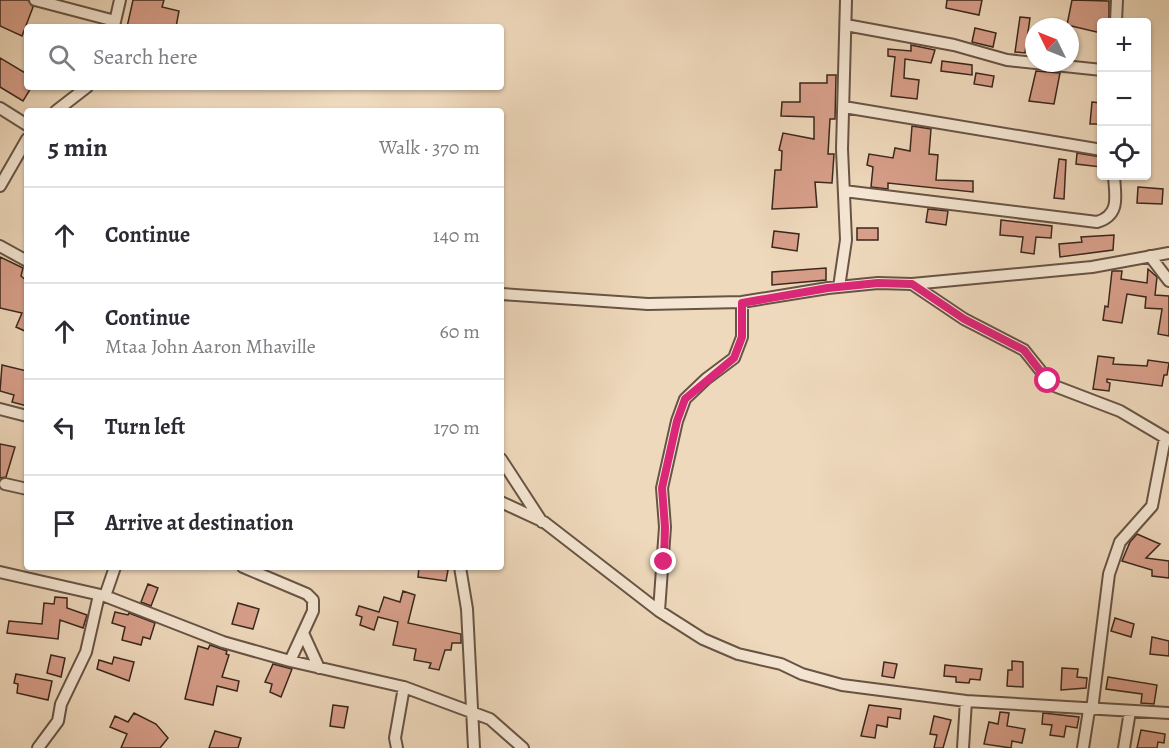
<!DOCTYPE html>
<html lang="en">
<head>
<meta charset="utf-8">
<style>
  :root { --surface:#fff; --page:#f2f2f3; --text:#2b2b33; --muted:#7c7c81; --line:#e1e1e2 }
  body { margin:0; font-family:Alegreya,serif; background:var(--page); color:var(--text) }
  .controls { position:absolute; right:18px; top:18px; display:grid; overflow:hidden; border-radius:6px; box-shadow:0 2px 4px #0004 }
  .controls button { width:54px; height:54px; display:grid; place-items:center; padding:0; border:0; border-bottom:2px solid var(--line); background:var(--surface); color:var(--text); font:30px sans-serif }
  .compass { position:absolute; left:1025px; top:18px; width:54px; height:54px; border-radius:50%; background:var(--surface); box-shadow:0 2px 4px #0004; rotate:313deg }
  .stop { position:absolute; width:18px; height:18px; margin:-14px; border:4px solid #db2777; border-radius:50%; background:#fff }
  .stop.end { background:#db2777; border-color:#fff; box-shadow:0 2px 6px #0008 }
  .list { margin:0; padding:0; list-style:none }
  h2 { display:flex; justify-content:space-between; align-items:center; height:78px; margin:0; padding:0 24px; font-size:26px }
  h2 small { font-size:20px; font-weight:400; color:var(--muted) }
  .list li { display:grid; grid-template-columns:39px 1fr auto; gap:18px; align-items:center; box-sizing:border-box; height:96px; padding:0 24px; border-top:2px solid var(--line) }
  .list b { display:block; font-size:22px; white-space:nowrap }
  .list p { margin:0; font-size:20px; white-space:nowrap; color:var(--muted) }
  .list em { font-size:20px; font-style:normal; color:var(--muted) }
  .icon { flex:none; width:33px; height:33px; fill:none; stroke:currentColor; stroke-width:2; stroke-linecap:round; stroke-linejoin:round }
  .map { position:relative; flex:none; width:1169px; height:748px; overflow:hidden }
  .search { position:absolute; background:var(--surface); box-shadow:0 2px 4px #0004; left:24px; top:24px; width:480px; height:66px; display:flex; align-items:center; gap:15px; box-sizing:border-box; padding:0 21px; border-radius:6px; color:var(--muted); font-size:22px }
  .panel { position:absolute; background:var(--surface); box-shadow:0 2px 4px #0004; left:24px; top:108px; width:480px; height:462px; border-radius:6px }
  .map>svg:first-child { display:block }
  .building { fill:#d89f8a; stroke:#3a271d; stroke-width:1.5 }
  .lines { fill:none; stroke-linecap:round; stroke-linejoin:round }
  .minor-casing { stroke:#675445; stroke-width:14 }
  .minor { stroke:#f5e6d3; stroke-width:10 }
  .route { stroke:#db2777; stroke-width:8 }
</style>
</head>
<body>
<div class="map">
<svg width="1169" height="748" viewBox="0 0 1169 748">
  <rect width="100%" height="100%" fill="#efd9bc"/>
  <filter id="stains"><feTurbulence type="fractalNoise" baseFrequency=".00333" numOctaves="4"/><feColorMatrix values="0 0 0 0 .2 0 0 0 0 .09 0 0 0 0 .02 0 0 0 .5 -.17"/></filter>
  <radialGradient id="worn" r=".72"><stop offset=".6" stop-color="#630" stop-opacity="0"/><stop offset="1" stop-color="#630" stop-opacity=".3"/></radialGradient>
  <path class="building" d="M0,0H28L33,7L22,36L0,26Z
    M133,0H164L162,7L179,11L176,27H127Z
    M947,0H982L979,15L946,8Z
    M1072,0L1109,1V22H1101V33L1067,25Z
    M1020,17L1030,18L1025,53L1015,52Z
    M975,28L996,33L993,47L972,42Z
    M911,45L935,50L931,63L905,59L904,78L919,80L917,99L891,96L895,57L888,56V49L911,51Z
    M0,58L27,74V87L31,88L23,101L0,87Z
    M942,61L972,65V75L941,71Z
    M1036,71L1060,73L1054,104L1029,101Z
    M976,73L994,76L992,87L974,84Z
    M827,75H836L835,119H830L828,154H834L832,183L815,182L817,207L772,209L775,170H781L782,151L779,150L783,133L814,139V117L781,116L782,102H800V83H827Z
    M1092,102L1101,103L1100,124H1090Z
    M912,126L931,129L929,154L938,155L936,180L973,181V192L888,183V189L871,187L873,167L867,165L869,154L893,158L895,148L910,151Z
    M1077,153L1101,157V167L1076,164Z
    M1059,159L1066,160L1064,199L1054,198Z
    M1138,187L1163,189L1162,204L1137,203Z
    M928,209L948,211L946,225L926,222Z
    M1001,220L1052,226L1051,238L1036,237L1034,254L1021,252L1023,237L1000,235Z
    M857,228H878V240H857Z
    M774,231L799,234L797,251L772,247Z
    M1114,235L1113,250L1060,257L1059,244L1082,242L1081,237Z
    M0,257L23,268L21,276L27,281V332L16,327L22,313L0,308Z
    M826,268V280L772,285V272Z
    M1148,269L1157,277L1155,295L1169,296V336L1158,334L1162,309L1145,308L1146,297L1127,294L1122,323L1103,320L1105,306L1108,307L1112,271H1122L1121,279L1147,283Z
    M1098,356L1114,358L1113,364L1147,366L1148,360L1169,363L1167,375H1164L1162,386L1107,379V382L1110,383L1109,391L1093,389Z
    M2,365L27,371V406L12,402L14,395L0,391Z
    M0,444L15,447L6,477L0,478Z
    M1137,534L1160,544L1146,558L1169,561V578L1152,576V570L1122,561L1130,542Z
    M419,567H439L448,570L446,581L418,577Z
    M148,584L158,588L151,606L141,602Z
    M403,591L415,595L408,623L461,634V643H452L451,650H445L439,670L429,668L431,663L414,660L416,649L393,645L398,622L378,617L374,630L360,625L362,617L356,615L359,606L379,612L384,597L400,602Z
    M55,597L67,598V608L87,615L83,628L60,620L58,639L7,633L9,621L42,624L44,603L54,604Z
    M238,603L259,609L253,629L232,624Z
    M115,612L128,615L129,613L155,623L150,639L143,637L141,645L122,640L125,627L112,623Z
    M1115,618L1134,624L1131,637L1111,631Z
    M1152,637L1169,641V656L1150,654Z
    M210,645L227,651L226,654L229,655L222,677L239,681L237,691L217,686L213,705L185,699L198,646L208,649Z
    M51,655L65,658L61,677L47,673Z
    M114,657L134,662L129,681L97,669L99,660L112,664Z
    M1012,661L1023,662V687L1007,686L1008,670H1012Z
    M884,662L897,664L894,678L882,676Z
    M273,664L292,669L281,697L270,692L272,684L265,682Z
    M945,665L982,669L980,680L970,679L969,683L956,682V677L944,676Z
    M1062,668L1078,669L1077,677L1087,678L1086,688L1061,690Z
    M16,674L52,681L48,700L17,693L18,684L14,683Z
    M1108,677L1157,685L1154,704L1141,703L1142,694L1106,689Z
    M333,705L348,707L344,728L330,726Z
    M869,705L901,709L900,719L888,717L887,727L877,725L875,738L861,736Z
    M1000,712L1009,713L1007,726L1025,729L1022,743L1012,741L1011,748L984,744L989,722L998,724Z
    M134,713L156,724L168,738L160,748H121L127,734L110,727L115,716L128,722Z
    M1043,713L1079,717L1077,728L1066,726L1064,737L1050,735L1052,725L1042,724Z
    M934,716L951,720L943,748H934L937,735L930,734Z
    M1141,730L1165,734L1164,743L1158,742L1157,748H1137Z
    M215,731L241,738L238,748H209Z"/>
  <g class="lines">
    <defs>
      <path id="minor" d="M35,0L115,21
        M1116,22L1117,0
        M846,25L954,45L1007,60L1102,70
        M114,26L120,0
        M844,107L1102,150
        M0,108L27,125
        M56,111L87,87
        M0,186L27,139
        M844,191L1097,222C1121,215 1115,195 1114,176
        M0,246L27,261
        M1150,256L1169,281
        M912,284L1092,267L1169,253
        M839,287L846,240L842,149L846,0
        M501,294L648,304L742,302L828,288L878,283L912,284L964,319L1024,350L1052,385L1120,411L1169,440
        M0,409L27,416
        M501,459L542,522
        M5,484L27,489
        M501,502L544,522L659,611L703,639L738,654L781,664L802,674L842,685L966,701L1169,713
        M243,567L307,594L313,600V611L290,661
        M460,567L467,609L474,748
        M0,572L105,596L223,642L290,661L404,687L490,719L523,748
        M105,596L115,567
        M659,611L665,527L662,488L677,421L685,399L706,379L734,358L742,337V302
        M303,633L319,668
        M1092,710L1109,574L1120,542L1152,506L1165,438
        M38,748L58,721L61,704L86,652L99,595
        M397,748L395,738L404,687
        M963,748L966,701
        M1083,748L1089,710
        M1124,748L1130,711"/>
    </defs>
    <use href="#minor" class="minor-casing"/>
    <use href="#minor" class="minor"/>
  </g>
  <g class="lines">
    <path class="route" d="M664,562L665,527L662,488L677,421L685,399L734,358L742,337V303L828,288L878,283L912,284L964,319L1024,350L1048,381"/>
  </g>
  <rect width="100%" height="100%" filter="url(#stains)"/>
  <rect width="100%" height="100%" fill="url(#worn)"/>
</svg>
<div class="controls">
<button>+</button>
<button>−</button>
<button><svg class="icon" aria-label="locate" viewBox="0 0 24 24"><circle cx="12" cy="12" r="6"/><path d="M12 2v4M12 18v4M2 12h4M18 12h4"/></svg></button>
</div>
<svg class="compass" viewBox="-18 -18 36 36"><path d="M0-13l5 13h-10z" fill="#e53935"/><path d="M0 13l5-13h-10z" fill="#7c7c81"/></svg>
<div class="stop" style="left:1048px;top:381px"></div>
<div class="stop end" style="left:664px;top:562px"></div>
<div class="search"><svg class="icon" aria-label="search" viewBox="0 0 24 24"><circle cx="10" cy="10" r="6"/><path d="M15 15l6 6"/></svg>Search here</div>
<section class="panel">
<h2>5 min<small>Walk · 370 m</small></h2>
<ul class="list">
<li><svg class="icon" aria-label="ahead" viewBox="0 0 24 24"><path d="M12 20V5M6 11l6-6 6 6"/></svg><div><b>Continue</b></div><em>140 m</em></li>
<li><svg class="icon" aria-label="ahead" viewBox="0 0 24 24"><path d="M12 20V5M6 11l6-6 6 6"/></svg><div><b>Continue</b><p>Mtaa John Aaron Mhaville</p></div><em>60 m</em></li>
<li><svg class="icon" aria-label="left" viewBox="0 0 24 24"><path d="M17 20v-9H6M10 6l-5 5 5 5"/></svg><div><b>Turn left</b></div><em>170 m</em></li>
<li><svg class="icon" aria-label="arrive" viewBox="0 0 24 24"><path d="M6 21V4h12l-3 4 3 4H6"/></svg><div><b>Arrive at destination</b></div></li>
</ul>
</section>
</div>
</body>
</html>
